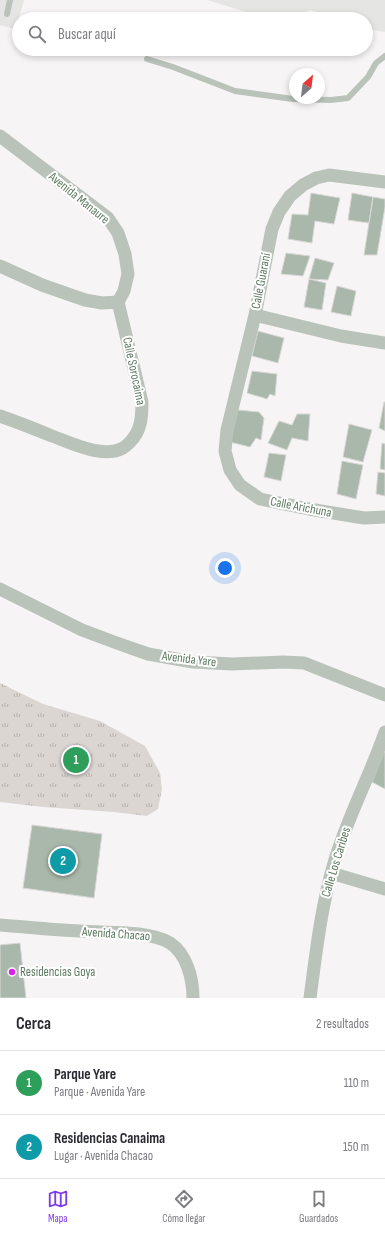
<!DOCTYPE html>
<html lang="es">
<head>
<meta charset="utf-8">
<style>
  :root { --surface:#fff; --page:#f2f2f3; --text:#2b2b33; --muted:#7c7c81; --line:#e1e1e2; --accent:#7c3aed }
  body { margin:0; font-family:"Sofia Sans Condensed",sans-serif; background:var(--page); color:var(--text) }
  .compass { position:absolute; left:289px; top:68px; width:36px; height:36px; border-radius:50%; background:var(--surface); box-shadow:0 2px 6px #0003; rotate:28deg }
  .you { position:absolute; left:225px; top:568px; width:14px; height:14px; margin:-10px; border:3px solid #fff; border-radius:50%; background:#1a73e8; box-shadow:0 0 0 6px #1a73e833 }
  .badge { display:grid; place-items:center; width:26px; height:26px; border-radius:50%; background:var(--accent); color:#fff; font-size:13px; font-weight:700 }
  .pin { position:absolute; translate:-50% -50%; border:2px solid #fff; box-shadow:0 1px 4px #0006 }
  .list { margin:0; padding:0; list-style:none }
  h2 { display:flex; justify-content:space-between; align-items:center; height:52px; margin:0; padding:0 16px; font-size:17px }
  h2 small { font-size:13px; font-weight:400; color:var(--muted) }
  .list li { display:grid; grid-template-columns:26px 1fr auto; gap:12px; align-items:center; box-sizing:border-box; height:64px; padding:0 16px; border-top:1px solid var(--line) }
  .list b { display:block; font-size:15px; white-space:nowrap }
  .list p { margin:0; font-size:13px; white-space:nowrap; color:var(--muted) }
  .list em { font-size:13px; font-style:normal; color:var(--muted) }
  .icon { flex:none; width:22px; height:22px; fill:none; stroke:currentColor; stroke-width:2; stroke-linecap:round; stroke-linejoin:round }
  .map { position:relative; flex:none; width:385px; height:998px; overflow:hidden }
  .search { position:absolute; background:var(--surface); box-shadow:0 2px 6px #0003; left:12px; right:12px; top:12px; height:44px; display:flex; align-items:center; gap:10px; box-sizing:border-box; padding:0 14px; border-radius:22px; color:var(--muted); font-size:15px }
  .sheet { height:180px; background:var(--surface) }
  nav { display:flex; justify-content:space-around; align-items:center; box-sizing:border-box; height:56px; border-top:1px solid var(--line); background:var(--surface); font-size:11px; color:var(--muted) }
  nav a { display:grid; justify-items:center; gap:2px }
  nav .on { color:var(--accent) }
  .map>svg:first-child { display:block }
  .built { fill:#e5e6e3 }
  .grass { fill:url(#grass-tufts) }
  .building { fill:#a9b8aa; stroke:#d9d7d7 }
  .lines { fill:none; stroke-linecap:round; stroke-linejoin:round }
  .lane { stroke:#b9c3ba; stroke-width:6 }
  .street { stroke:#b9c3ba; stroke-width:13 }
  .poi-dot { fill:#d825e6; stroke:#fff; stroke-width:1.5 }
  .labels { text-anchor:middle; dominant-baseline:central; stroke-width:4; stroke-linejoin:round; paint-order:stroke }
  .street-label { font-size:13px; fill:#5e7a61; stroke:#fff }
  .poi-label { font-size:13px; fill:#5e7a61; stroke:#fff; text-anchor:start }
</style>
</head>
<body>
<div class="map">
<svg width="385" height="998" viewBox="0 0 385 998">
  <defs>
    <pattern id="grass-tufts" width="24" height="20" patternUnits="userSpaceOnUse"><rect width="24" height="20" fill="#dcd6d3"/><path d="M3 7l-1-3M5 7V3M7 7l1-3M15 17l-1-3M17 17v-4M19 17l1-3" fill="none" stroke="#b6b3af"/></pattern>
  </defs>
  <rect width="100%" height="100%" fill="#f7f4f5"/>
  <path class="built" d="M0,0H24L16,29L0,25Z
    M207,0H385V32L366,29V19H336L310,10L289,19H269Z"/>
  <path class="grass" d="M0,683L43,704L100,721L145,746L160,773L162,789L158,809L147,816L114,812L43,807L0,802Z"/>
  <path class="building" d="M311,193L340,198L334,224L315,221L312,243L288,239L292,214L308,215Z
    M352,193L373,197L369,223L348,220Z
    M373,197L385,199V207L377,255H364Z
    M286,253L310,256L303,276L281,274Z
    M315,258L334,263L328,280L309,279Z
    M309,279L326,283L322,310L304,307Z
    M337,286L356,291L351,316L331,312Z
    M258,331L284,338L278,363L252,356Z
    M252,371L277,374L275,396L270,394L267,399L247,393Z
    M384,402H385V431L379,428Z
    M238,410L259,412L264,418L261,440L256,438L250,447L230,442Z
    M297,414H310L308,441L292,438L287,450L268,443L279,421L292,425Z
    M349,424L372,430L363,462L343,457Z
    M382,443L385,444V470L380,469Z
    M269,453L286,455L281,481L264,477Z
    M342,461L363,465L356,499L337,494Z
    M378,472L385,473V496L376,494Z
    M384,752L385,753V789L372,782Z
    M32,825L102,834L94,898L23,888Z
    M20,943L26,998H0V945Z"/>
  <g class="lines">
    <path class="lane" d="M7,14L10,0
      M147,59L173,67L235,91L293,99L331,100L348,98L368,77L376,63L385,56"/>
    <path class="street" d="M0,136L108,218L118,233L125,254L128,274L124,291L118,302
      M385,182L329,175L316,178L303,185L290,196L279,212L272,229L255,315L227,430L225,451L230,470L240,485L260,499L309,509L364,518L385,517
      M0,266L42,285L85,300L102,303L118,302
      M255,315L341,336L385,343
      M0,416C17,422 35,429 52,436C71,443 103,459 123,448C125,447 128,444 130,442C141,431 142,418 142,402L118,302
      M0,589L82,630L114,642L148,654L193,662L232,664L283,662L304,663L385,695
      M331,873L385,889
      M0,925C27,927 53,930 80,931C105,933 149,930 170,943C187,954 193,979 193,998
      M310,998C316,953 321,907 334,863C347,818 370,776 385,732"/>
  </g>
  <circle class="poi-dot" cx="12" cy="972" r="4"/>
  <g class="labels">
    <g class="street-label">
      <text transform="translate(79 198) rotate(39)">Avenida Manaure</text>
      <text transform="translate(261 281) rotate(-79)">Calle Guaraní</text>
      <text transform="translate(134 371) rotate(78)">Calle Sorocaima</text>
      <text transform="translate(301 507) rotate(11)">Calle Arichuna</text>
      <text transform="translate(189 659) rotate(7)">Avenida Yare</text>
      <text transform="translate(336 862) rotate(-73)">Calle Los Caribes</text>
      <text transform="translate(116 934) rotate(4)">Avenida Chacao</text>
    </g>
    <g class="poi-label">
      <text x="20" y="972">Residencias Goya</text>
    </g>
  </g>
</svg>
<svg class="compass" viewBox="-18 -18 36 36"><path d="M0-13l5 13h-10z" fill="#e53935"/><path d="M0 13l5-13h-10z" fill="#7c7c81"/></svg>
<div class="you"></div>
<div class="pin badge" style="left:76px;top:760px;background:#2e9e5b">1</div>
<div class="pin badge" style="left:63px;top:861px;background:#0f9aa8">2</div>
<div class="search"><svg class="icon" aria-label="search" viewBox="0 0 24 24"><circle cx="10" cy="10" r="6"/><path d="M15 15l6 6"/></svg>Buscar aquí</div>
</div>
<section class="sheet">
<h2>Cerca<small>2 resultados</small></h2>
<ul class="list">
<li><span class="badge" style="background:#2e9e5b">1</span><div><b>Parque Yare</b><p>Parque · Avenida Yare</p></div><em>110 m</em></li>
<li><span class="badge" style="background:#0f9aa8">2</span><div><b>Residencias Canaima</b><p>Lugar · Avenida Chacao</p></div><em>150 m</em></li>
</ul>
</section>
<nav>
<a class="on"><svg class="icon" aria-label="map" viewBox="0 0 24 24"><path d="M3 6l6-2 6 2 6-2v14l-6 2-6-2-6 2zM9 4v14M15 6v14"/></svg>Mapa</a>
<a><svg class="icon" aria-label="directions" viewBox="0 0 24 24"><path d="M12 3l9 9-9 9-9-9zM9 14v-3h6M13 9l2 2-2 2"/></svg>Cómo llegar</a>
<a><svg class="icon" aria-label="saved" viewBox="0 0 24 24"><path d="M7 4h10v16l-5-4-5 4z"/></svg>Guardados</a>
</nav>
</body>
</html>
